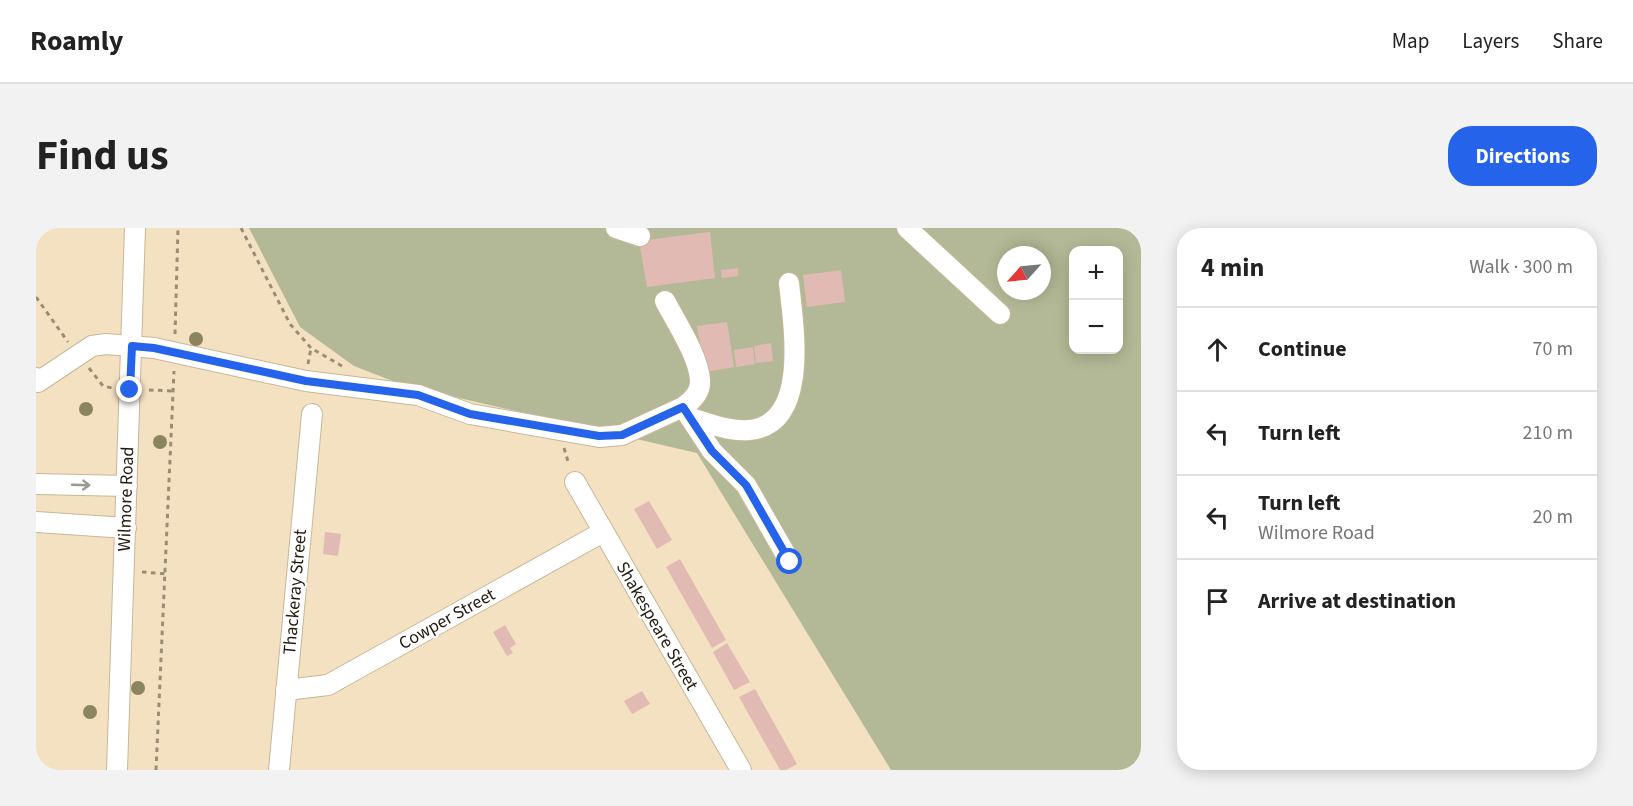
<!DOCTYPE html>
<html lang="en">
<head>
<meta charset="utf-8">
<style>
  :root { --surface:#fff; --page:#f2f2f2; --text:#222; --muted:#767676; --line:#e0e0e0; --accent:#2563eb }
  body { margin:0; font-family:"Source Sans 3",sans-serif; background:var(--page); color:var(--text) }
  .controls { position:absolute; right:18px; top:18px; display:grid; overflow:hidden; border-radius:12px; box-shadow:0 3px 15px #0003 }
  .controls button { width:54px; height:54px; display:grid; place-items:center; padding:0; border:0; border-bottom:2px solid var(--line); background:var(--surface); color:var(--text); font:30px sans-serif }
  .compass { position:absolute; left:961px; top:18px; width:54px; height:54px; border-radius:50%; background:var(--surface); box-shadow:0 3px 15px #0003; rotate:243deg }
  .stop { position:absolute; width:18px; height:18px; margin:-14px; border:4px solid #2563eb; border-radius:50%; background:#fff }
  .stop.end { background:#2563eb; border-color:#fff; box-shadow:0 2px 6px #0008 }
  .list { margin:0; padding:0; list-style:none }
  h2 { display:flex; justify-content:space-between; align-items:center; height:78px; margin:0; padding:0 24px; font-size:26px }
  h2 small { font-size:20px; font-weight:400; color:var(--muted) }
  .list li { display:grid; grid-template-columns:39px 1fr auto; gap:18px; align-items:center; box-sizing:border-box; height:84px; padding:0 24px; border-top:2px solid var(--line) }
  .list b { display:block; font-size:22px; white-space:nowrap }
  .list p { margin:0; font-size:20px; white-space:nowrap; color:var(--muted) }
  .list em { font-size:20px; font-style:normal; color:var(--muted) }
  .icon { flex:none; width:33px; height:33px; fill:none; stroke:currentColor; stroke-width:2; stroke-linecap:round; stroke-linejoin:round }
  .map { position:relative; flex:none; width:1105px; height:542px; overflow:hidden; border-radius:24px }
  header { display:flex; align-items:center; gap:36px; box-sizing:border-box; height:84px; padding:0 30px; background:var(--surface); border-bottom:2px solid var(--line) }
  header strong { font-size:28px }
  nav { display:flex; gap:33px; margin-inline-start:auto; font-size:21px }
  .intro { display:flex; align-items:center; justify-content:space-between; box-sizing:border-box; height:144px; padding:0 36px }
  h1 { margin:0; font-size:42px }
  .button { padding:15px 27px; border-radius:24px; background:var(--accent); color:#fff; font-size:21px; font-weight:700 }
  main { display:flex; gap:36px; padding:0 36px }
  aside { flex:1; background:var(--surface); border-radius:24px; box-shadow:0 3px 15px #0003 }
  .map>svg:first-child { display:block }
  .green { fill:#b3b996; fill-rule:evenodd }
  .building { fill:#e1bbb3 }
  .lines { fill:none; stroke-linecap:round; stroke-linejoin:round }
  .minor-casing { stroke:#c8b798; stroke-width:22 }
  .path { stroke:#9a8d76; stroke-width:3; stroke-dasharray:4.5 4.5; stroke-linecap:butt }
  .minor { stroke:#fff; stroke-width:20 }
  .tree { fill:#8a855d }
  .oneway { stroke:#9c9893 }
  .route { stroke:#2563eb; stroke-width:8 }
  .labels { text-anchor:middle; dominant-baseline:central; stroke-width:4.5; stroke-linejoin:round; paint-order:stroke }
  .street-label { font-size:18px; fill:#221b10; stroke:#fff }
</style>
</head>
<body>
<header>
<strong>Roamly</strong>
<nav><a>Map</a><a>Layers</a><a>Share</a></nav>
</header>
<div class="intro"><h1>Find us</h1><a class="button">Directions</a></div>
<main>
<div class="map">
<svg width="1105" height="542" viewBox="0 0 1105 542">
  <rect width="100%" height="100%" fill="#f3e1c2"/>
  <path class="green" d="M213,0H1105V542H855L661,225L367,157L318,138L264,99ZM1038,22H1082V122H1038ZM970,27H1006V63H970Z"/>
  <path class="building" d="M674,4L679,50L611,59L603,13Z
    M702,40V48L686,50L685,42Z
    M805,42L809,74L771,79L767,47Z
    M691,94L698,139L669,144L661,98Z
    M735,115L737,133L720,135L718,118Z
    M717,119L719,136L700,139L698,122Z
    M613,273L636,312L621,321L598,281Z
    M289,304L305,306L302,328L287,326Z
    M644,331L690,412L676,420L630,339Z
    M469,397L480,416L474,420L477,425L471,428L457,404Z
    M691,415L714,454L698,462L677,424Z
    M719,461L761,536L750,542H744L703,469Z
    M606,463L614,476L596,486L588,473Z"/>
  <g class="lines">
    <defs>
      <path id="minor" d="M580,0L604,8
        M871,0L964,86
        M629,73C640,94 663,129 664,152C665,164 656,173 647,179
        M0,150L2,154L56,118L70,116L118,120L270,153L382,167L434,186L563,209L586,207L647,179L676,223L710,257L754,334
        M654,190C673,195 693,204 713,202C775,197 757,95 753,55
        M539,254L705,542
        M0,256L91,258
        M0,294L90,300
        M250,462L292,457L567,304
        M81,542L99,0
        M243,542L276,186"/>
    </defs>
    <use href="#minor" class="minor-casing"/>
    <path class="path" d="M205,0L254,96L275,120L306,138
      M0,69L32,114
      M139,106L142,0
      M272,136L275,120
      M53,140L67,158L76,160
      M113,162L138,163
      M528,220L533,237
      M106,344L131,346
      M120,542L138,143"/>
    <use href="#minor" class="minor"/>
  </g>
  <g class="tree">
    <circle cx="160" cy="111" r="7"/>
    <circle cx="50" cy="181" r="7"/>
    <circle cx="124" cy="214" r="7"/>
    <circle cx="102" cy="460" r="7"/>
    <circle cx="54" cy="484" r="7"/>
  </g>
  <defs><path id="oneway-shaft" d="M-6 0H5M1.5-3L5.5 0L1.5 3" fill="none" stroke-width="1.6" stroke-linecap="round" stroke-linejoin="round" transform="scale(1.5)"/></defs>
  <use class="oneway" href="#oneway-shaft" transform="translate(45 257) rotate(2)"/>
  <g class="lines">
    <path class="route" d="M94,162L96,118L118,120L270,153L382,167L434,186L563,208L586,207L647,179L676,223L710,257L754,334"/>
  </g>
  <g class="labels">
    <g class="street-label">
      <text transform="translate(90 271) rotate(-88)">Wilmore Road</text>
      <text transform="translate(259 364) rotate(-85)">Thackeray Street</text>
      <text transform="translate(411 391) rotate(-29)">Cowper Street</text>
      <text transform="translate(621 398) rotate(60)">Shakespeare Street</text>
    </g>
  </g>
</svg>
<div class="controls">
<button>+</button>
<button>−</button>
</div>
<svg class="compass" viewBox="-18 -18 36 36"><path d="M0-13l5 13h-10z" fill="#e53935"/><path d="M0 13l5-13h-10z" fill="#767676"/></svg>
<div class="stop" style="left:754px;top:334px"></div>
<div class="stop end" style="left:94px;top:162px"></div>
</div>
<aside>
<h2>4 min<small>Walk · 300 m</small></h2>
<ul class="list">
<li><svg class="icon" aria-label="ahead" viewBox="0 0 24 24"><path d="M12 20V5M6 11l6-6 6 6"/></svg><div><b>Continue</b></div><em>70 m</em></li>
<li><svg class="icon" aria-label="left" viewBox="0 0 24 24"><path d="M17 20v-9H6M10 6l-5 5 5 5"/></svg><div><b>Turn left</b></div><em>210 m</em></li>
<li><svg class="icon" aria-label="left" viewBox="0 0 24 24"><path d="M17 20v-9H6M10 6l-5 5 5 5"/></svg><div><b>Turn left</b><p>Wilmore Road</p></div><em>20 m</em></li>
<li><svg class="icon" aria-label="arrive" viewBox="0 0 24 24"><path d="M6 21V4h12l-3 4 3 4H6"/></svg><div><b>Arrive at destination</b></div></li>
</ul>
</aside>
</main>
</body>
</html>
